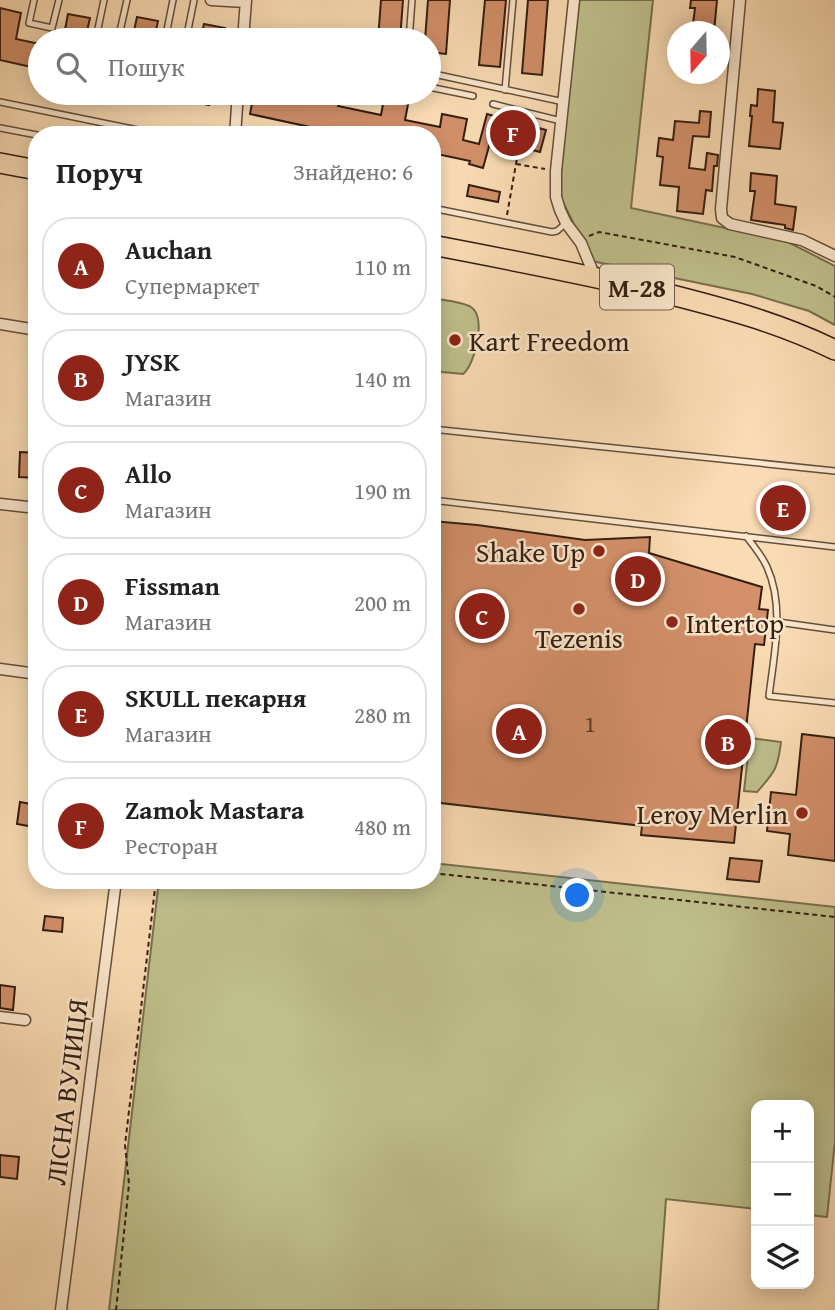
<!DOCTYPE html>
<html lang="uk">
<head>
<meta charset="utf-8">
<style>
  :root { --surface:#fff; --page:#f6f6f6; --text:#222; --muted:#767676; --line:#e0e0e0; --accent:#8f2418 }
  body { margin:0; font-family:"Gentium Book Plus",serif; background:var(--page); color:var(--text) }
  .controls { position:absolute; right:21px; bottom:21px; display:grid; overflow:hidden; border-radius:14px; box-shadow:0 4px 18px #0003 }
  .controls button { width:63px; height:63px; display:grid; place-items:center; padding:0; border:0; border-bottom:2px solid var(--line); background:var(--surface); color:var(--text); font:35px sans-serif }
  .compass { position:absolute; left:667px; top:21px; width:63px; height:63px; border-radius:50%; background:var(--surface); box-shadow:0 4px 18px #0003; rotate:200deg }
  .you { position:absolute; left:578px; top:896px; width:24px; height:24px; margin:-18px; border:5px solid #fff; border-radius:50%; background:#1a73e8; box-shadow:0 0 0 10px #1a73e833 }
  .badge { display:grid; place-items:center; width:46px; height:46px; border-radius:50%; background:var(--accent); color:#fff; font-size:23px; font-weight:700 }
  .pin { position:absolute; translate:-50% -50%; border:4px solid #fff; box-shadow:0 2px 7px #0006 }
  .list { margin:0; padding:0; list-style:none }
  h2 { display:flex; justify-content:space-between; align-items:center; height:91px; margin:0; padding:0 28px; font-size:30px }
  h2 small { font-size:23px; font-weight:400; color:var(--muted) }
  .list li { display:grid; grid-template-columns:46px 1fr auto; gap:21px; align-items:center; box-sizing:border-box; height:98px; margin:0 14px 14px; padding:0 14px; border:2px solid var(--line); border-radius:28px }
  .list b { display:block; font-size:26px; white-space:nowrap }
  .list p { margin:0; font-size:23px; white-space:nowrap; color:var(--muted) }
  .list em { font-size:23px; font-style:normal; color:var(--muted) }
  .icon { flex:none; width:38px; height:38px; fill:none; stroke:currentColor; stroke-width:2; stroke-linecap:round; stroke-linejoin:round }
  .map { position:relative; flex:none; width:835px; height:1310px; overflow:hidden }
  .search { position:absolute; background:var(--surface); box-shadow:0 4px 18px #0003; left:28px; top:28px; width:413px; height:77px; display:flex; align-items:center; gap:18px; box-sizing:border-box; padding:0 24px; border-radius:38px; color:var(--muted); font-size:26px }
  .panel { position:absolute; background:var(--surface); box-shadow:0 4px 18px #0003; left:28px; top:126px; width:413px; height:763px; border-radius:28px }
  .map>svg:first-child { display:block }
  .green { fill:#bfc08c; stroke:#796f4e; stroke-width:2 }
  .building { fill:#d3906a; stroke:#331e11; stroke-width:2 }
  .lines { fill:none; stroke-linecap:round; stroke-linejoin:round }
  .lane-casing { stroke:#654e3a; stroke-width:8 }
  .street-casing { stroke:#654e3a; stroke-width:13 }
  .highway-casing { stroke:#331e11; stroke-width:22 }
  .path { stroke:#331e11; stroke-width:2; stroke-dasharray:5 3.5; stroke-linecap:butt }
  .lane { stroke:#fce8ce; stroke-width:5 }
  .street { stroke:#fce8ce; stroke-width:10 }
  .highway { stroke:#fadcb4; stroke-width:19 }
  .poi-dot { fill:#8f2418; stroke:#fce8ce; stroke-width:2.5 }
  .labels { text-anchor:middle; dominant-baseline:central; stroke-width:5; stroke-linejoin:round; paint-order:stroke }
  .number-label { font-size:24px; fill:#5b3a27 }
  .shield { fill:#fce8ce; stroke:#6f5b4a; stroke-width:2 }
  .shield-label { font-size:26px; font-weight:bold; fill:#331e11 }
  .poi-label { font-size:28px; fill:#331e11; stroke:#fce8ce; text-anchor:start }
  .street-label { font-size:28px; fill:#331e11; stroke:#fce8ce }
</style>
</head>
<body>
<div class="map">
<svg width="835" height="1310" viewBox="0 0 835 1310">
  <rect width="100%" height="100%" fill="#fadcb4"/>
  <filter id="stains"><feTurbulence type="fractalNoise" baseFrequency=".00286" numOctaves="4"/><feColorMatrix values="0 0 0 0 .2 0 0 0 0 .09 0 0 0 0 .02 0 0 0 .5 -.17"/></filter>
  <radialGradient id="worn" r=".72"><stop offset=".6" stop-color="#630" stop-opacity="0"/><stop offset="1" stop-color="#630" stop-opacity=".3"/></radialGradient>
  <path class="green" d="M577,0H653L631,208L786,241L835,266V325L809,311L752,294L592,261L559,194Z
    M432,298C442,300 463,302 471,307C487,317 475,365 463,374L432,371Z
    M750,738L781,742C778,768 775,772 757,792L744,791Z
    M432,863L835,907V1141L827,1217L809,1215V1105H756V1209L666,1199L658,1310H109L159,880H432Z"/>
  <path class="building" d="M381,0H403L400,40H378Z
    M428,0H450L446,54L429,52V40H425Z
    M485,0H506L500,67L479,65Z
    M528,0H548L542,75L522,73Z
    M691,0H717L714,32H692L695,8H690Z
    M0,8L21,13L16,39L40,44V69L0,60Z
    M68,14L90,18L85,40H63Z
    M137,17L158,21L154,40H132Z
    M204,24L225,28L223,40H200Z
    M758,89L775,91L773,122L783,123L780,149L749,146L752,116H750L751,105L757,106Z
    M171,93H212L209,105L171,97Z
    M254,93H275L274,96L293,100V97L321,102L323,93H341L338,106L381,115L385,93L410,94L405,120L440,127L442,114L467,119L463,140L479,144L487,114L546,130L540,152L491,139L483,168L469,164L470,161L432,153V135H347L250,114Z
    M700,111L711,112L709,137L693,136L689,168L705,170L707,153L718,155L717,166H714L712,191L706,190L703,214L677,211L679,187L660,185L663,157L657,156L659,138L673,140L675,121L699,123Z
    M751,173L777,176L775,204L796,207L793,230L785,228V225L751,220L755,191H750Z
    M469,185L500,192L498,202L467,196Z
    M20,452L37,453V478L19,477Z
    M432,521L477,525L585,540L650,537L649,553L762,587L759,609L768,610L764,645L755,644L734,843L641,835L642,826L432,802Z
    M802,734L835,738V861L788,855L790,834L767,831L771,792L796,795Z
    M20,802L37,805L34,827L17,824Z
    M730,858L762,861L759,882L727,879Z
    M45,916L63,918L62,932L43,930Z
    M0,985L15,987L13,1010L0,1008Z
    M0,1155L19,1157L17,1179L0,1177Z"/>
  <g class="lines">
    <defs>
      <path id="lane" d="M34,0L29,23L52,28L59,0
        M104,0L96,38L105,40
        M118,40L127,0
        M165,40L173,0
        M186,40L194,0
        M409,40L412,0
        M429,73L564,102
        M429,87L473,96
        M505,90L513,0
        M0,102L162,135
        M493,104L561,121
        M0,128L37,135
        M432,208L552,232L557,231L566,223
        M432,429L835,471
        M432,500L835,547
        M746,536C754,546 762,556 767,567C785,607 774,654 769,696L835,703
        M778,622L835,630"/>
      <path id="street" d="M211,0L246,2
        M574,0L556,171V197L560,210L566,223L581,243L595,277
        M740,0L721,209L722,218L730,224L802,240L835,256
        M243,40L246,0
        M235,135L238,93
        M0,324L37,330
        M0,504L37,508
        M0,669L37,674
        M0,1017L25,1020
        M61,1310L116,880"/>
      <path id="highway" d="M0,163L37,170
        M432,245C511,260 590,275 668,294C727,309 780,323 835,350"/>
    </defs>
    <use href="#lane" class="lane-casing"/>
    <use href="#street" class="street-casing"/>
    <use href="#highway" class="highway-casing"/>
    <path class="path" d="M516,164L545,169
      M507,215L519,147
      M589,236L599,232L735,257L816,286L835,297
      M432,873L835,917
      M116,1310L129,1184L125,1145L156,880"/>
    <use href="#lane" class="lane"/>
    <use href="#street" class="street"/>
    <use href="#highway" class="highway"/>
  </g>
  <g class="poi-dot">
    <circle cx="455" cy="340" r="7"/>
    <circle cx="599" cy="551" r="7"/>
    <circle cx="579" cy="609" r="7"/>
    <circle cx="672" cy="622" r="7"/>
    <circle cx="802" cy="813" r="7"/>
  </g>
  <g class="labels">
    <g class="number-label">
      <text x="590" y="723">1</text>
    </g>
    <rect class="shield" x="600" y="264.5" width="74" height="45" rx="5"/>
    <g class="shield-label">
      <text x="637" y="287">М-28</text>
    </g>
    <g class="poi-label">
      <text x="469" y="340">Kart Freedom</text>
      <text x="585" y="551" text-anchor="end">Shake Up</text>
      <text x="686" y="622">Intertop</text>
      <text x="579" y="637" text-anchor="middle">Tezenis</text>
      <text x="788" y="813" text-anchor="end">Leroy Merlin</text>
    </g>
    <g class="street-label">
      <text transform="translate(66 1092) rotate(-83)">ЛІСНА ВУЛИЦЯ</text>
    </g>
  </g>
  <rect width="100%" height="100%" filter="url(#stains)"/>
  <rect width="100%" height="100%" fill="url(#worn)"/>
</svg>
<div class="controls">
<button>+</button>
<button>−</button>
<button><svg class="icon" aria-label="layers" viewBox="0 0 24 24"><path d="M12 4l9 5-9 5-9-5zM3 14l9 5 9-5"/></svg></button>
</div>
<svg class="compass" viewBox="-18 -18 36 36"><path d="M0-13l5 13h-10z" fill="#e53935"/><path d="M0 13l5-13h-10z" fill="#767676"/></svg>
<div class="you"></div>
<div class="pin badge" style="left:519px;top:731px">A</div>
<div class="pin badge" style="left:728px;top:742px">B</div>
<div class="pin badge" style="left:482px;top:616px">C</div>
<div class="pin badge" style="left:638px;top:579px">D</div>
<div class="pin badge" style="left:783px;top:508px">E</div>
<div class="pin badge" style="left:513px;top:133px">F</div>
<div class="search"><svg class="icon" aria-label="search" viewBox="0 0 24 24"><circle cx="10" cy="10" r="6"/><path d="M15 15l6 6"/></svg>Пошук</div>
<section class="panel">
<h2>Поруч<small>Знайдено: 6</small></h2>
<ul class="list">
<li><span class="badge">A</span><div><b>Auchan</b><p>Супермаркет</p></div><em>110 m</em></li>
<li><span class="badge">B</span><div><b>JYSK</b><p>Магазин</p></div><em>140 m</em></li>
<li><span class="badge">C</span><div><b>Allo</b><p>Магазин</p></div><em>190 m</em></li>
<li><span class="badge">D</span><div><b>Fissman</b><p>Магазин</p></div><em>200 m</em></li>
<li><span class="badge">E</span><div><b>SKULL пекарня</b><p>Магазин</p></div><em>280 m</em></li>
<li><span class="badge">F</span><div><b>Zamok Mastara</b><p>Ресторан</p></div><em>480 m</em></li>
</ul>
</section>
</div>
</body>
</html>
